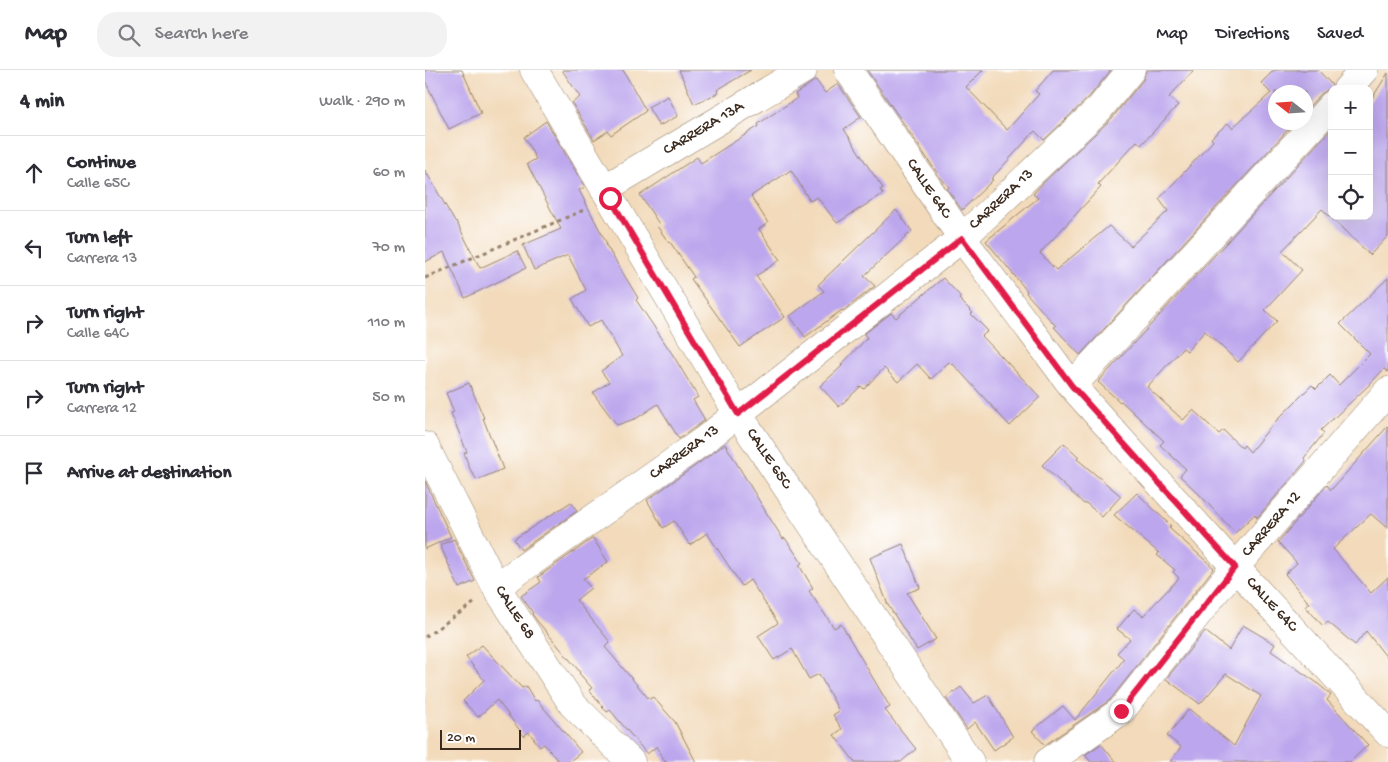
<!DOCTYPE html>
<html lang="en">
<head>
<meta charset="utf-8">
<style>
  :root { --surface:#fff; --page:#f2f2f3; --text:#2b2b33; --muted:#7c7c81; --line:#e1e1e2 }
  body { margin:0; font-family:"Gochi Hand",sans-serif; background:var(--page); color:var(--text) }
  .controls { position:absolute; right:15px; top:15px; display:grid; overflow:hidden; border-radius:10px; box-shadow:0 5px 20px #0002 }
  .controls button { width:45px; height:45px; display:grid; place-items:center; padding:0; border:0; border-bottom:1px solid var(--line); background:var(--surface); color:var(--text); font:25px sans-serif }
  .compass { position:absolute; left:843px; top:15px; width:45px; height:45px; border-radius:50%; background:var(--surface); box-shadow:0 5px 20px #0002; rotate:287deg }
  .scale { position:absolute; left:15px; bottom:12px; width:81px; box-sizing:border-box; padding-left:5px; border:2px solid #3b2a1e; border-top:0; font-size:14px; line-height:18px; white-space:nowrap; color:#3b2a1e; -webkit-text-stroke:4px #fff; paint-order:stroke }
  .stop { position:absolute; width:15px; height:15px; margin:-11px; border:4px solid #e11d48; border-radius:50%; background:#fff }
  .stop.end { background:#e11d48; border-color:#fff; box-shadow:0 1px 5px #0008 }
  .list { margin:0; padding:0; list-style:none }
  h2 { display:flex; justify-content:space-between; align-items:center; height:65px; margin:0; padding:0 20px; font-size:21px }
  h2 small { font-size:16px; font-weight:400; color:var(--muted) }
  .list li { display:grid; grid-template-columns:32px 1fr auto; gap:15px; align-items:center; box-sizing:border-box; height:75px; padding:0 20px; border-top:1px solid var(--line) }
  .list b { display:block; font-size:19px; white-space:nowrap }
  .list p { margin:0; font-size:16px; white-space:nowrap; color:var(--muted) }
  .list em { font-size:16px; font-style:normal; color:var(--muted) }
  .icon { flex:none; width:28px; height:28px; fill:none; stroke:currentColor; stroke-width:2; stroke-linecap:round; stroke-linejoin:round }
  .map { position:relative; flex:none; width:963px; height:692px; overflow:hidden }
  header { display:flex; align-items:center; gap:30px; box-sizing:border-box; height:70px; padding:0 25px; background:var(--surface); border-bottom:1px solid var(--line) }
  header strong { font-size:24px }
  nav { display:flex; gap:28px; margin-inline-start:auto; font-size:18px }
  .search { width:350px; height:45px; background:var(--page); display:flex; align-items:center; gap:12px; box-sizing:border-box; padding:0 18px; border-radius:20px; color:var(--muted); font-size:19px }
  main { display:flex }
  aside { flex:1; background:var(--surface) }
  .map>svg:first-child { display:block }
  .building { fill:#bca6ed }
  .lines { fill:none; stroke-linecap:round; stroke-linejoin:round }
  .street-casing { stroke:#96826c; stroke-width:29 }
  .path { stroke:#96826c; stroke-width:3; stroke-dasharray:4 4; stroke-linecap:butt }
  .street { stroke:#fff; stroke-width:28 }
  .route { stroke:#e11d48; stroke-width:6 }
  .labels { text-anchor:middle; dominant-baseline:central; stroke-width:4.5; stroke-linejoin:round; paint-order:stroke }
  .street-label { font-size:16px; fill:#3b2a1e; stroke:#fff }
</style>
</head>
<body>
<header>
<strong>Map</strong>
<div class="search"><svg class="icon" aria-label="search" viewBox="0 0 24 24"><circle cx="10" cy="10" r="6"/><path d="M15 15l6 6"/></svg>Search here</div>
<nav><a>Map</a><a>Directions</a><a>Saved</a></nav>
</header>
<main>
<aside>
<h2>4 min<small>Walk · 290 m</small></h2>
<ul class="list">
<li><svg class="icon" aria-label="ahead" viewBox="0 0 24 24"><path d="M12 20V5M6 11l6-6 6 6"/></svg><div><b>Continue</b><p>Calle 65C</p></div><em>60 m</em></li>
<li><svg class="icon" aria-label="left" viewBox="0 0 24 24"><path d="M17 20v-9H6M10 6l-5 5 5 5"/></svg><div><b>Turn left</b><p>Carrera 13</p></div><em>70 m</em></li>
<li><svg class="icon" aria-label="right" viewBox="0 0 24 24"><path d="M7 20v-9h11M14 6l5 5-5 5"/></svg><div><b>Turn right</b><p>Calle 64C</p></div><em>110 m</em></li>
<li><svg class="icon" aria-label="right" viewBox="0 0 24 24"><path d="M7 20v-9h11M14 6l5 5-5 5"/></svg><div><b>Turn right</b><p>Carrera 12</p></div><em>50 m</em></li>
<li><svg class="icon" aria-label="arrive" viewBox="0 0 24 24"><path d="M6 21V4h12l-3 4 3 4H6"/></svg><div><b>Arrive at destination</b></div></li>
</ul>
</aside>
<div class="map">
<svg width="963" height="692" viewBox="0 0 963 692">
  <rect width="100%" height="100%" fill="#fff"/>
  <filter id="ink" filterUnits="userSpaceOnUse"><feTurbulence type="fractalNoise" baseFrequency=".02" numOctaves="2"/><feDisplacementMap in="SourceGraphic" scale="10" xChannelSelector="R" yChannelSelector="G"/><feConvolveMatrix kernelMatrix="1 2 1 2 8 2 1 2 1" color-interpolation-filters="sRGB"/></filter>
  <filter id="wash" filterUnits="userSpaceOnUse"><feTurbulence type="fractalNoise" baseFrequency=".0096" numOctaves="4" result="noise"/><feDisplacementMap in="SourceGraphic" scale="20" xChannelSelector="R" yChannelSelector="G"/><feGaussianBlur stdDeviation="1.12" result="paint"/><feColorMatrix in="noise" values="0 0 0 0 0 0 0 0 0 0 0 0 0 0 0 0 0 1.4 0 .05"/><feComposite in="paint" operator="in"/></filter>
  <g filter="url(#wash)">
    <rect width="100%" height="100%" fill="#f2daba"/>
    <g id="blocks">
      <path class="building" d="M0,0H37L56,43L24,59L0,11Z
        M137,0H198L221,41L186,65L183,61L169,70L147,33L155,27Z
        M254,0H326L292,20L293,23L269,34Z
        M442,0H558L541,17L582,60L614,24L610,21L628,0H686L664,27L619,70L610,61L566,109L568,110L537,140L522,119L524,117L515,107Z
        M721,0H769L744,27L753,35L716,75L712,71L673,114L676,117L615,183L631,200L684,156L706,176L743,141L734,129L788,71L786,68L803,53L807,58L846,23L836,13L849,0H893L907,15V20H902L896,24L880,41V22H850V52H870L655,285L629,257L631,256L601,223L602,221L561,171L613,128L608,124L618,113L687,48L718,10Z
        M963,3V166L945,185L897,139L857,181L877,200L840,240L852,251L813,292L780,261L762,281L758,278L722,317L758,350L768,340L794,364L798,360L817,378L819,375L825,382L847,355L887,315L891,319L905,305L914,315L945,284L915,254L963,208V302L959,299L943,316L896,360L899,363L879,388L881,391L832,448L830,444L810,463L774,424L755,406L761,399L735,375L739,371L696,331L695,332L673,312L907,58V146H944V33Z
        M391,10L400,23L413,14L436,47L419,59L446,101L458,118L455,120L458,124L412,153L392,127L385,131L366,100L326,126L343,153L334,159L355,190L331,206L360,247L315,277L266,209L269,207L245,172L244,173L232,156L234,154L215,125L272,87L276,93L334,56L333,54L372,28L370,24Z
        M243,26L253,46L234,56L223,37Z
        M121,51L160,117L154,120L182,174L181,175L213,228L211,230L248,285L273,327L268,330L280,350L254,369L233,334L212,348L192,355L168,323L184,312L176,301L197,286L176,250L163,257L147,229L161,220L143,185L109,200L98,175L136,159L102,94L111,89L99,67Z
        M0,100L30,152L31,151L55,198L92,181L101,198L40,228L19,182L0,192Z
        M471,140L487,161L439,206L450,216L418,241L417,240L380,267L365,246L399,221L393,215Z
        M518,208L536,227L534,229L548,243L546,244L563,261L557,266L615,327L585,356L528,294L527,295L524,292L506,309L492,294L473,312L459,298L439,319L436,316L414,337L395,316L417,296L416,295L442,268L439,264L466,243L471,248Z
        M44,313L59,348H58L78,399L52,410L45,399L39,383L42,382L26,343L29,342L21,323Z
        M963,356V459L946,444L908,479L946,523L963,507V589L941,561L930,575L903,552L898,556L880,536L884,533L860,504L872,493L853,472L902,415L906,420Z
        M639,373L654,387L652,389L696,426L677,447L661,433L659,434L617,395Z
        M300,374L341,442L358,469L360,468L377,493L374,495L388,518L384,521L409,558L416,554L465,637L460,640L491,679L476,692H430L409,665L417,659L408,645L414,641L394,604L384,609L367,579L349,590L333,566L353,553L325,510L317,516L282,463L265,475L249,451L238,458L222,430L270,396Z
        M0,411L26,467L0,479Z
        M712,423L746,456L744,458L789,498L685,630L620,675L607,661L638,636L650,650L699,589L692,583L705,569L692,559L709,539L718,546L754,508L748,502L750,500L732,485L734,483L689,445Z
        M146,432L152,441L96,480L89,469Z
        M168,468L183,492L158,509L166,518L151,530L185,572L180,577L224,629L228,627L250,652L271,692H240L232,676L222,684L185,640L182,642L164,620L167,618L154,603L155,602L113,552L107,544L108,543L96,526L116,512L113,507Z
        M29,469L50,511L34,518L15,475Z
        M478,474L495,518L482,523L511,569L492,580L463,535L445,488Z
        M818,555L850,574L846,581L891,612L906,625L902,630L943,675L925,692H745L756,677L742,666L764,639L809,676L836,626L801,604L775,634L741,609L780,561L804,580Z
        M57,575L97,618L101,616L110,631L112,630L156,682L144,692H134L119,674L115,677L104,662L99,666L72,630L53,647L38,631L59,610L41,587Z
        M536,617L549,633L563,625L588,667L569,680L550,652L542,659L521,628Z
        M676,674L691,692H666L660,685Z"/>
    </g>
  </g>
  <g filter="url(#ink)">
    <use href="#blocks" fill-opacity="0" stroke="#96826c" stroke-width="1"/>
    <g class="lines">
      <defs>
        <path id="street" d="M109,0L313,344L545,692
          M423,0L537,168L647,316L810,497L963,663
          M922,19L939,0
          M179,119L378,0
          M647,316L907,35
          M0,376L71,517L148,635L206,692
          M71,517L278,371L537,168L675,38L706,0
          M623,692L696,641L810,497L963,321"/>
      </defs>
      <use href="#street" class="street-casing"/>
      <path class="path" d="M0,208L159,140
        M0,567L49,533"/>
      <use href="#street" class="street"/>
    </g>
  </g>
  <g class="lines" filter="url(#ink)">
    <path class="route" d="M185,128L313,344L537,168L647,316L810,497L696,641"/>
  </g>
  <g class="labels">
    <g class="street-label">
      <text transform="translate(279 59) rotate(-31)">CARRERA 13A</text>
      <text transform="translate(503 119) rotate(56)">CALLE 64C</text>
      <text transform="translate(577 130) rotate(-43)">CARRERA 13</text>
      <text transform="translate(260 383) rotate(-36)">CARRERA 13</text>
      <text transform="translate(343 389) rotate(56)">CALLE 65C</text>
      <text transform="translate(847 455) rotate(-49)">CARRERA 12</text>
      <text transform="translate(846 535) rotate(47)">CALLE 64C</text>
      <text transform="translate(89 543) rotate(57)">CALLE 68</text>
    </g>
  </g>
</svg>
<div class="controls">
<button>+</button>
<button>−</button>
<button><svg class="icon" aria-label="locate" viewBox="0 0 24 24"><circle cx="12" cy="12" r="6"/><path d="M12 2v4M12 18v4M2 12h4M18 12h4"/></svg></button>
</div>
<svg class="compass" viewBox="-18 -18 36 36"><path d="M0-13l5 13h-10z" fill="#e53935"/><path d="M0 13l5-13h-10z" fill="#7c7c81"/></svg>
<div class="scale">20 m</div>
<div class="stop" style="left:185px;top:128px"></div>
<div class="stop end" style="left:696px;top:641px"></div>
</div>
</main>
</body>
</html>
